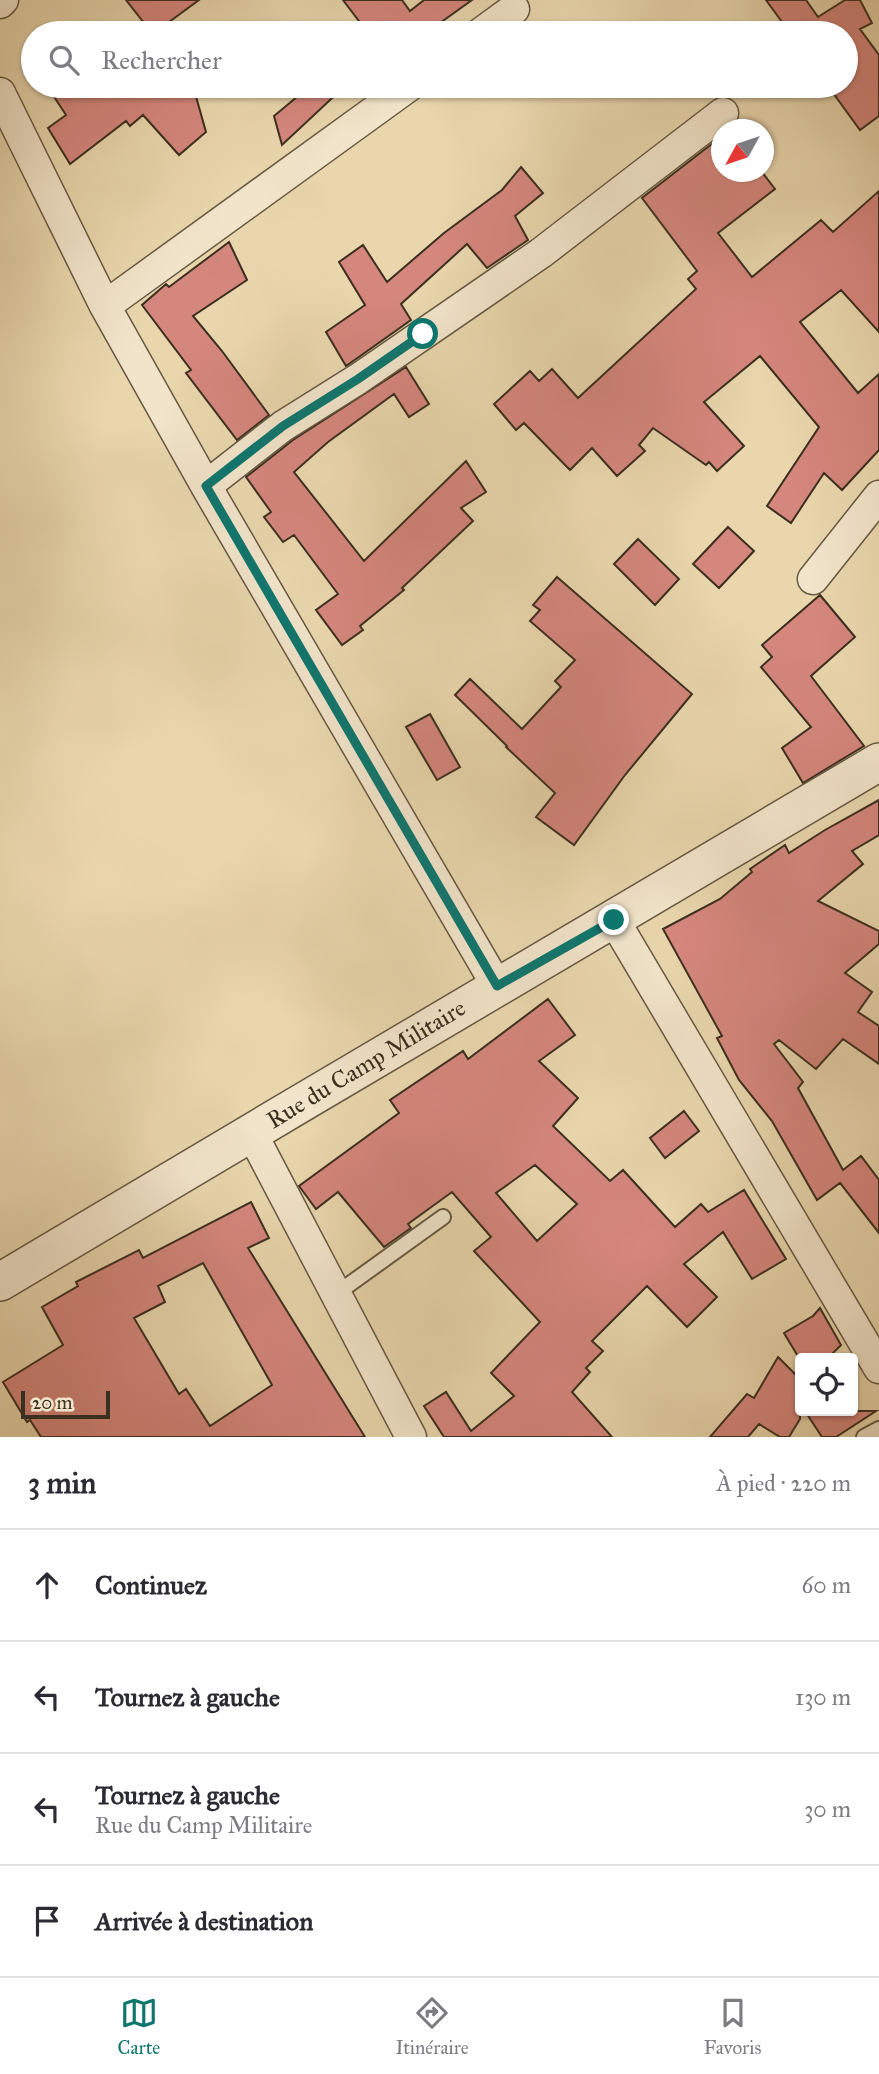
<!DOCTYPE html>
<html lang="fr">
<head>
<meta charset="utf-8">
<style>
  :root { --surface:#fff; --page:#f2f2f3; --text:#2b2b33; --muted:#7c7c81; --line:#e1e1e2; --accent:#0f766e }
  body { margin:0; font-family:"IM FELL Great Primer",serif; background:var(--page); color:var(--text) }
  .controls { position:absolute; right:21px; bottom:21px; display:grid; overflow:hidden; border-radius:7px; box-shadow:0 2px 5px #0004 }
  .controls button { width:63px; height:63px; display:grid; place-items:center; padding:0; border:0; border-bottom:2px solid var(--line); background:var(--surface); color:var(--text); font:35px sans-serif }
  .compass { position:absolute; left:711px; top:119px; width:63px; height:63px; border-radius:50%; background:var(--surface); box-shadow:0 2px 5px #0004; rotate:230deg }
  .scale { position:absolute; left:21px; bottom:18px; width:89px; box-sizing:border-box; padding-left:7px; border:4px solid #3b2f1f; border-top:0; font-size:19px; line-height:24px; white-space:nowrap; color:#3b2f1f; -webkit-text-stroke:5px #f1e4ca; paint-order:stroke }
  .stop { position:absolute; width:21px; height:21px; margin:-16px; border:5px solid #0f766e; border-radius:50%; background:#fff }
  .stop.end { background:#0f766e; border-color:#fff; box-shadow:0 2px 7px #0008 }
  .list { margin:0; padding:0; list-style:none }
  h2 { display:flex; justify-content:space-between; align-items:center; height:91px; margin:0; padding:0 28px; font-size:30px }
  h2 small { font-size:23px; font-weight:400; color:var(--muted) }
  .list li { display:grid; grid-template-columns:46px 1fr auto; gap:21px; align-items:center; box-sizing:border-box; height:112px; padding:0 28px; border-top:2px solid var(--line) }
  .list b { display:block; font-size:26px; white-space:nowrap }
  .list p { margin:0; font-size:23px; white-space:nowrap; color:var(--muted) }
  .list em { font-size:23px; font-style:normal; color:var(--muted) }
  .icon { flex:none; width:38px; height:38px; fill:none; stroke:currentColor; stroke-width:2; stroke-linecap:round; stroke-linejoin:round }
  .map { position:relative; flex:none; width:879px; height:1437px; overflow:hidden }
  .search { position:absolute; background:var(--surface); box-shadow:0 2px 5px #0004; left:21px; right:21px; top:21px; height:77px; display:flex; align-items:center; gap:18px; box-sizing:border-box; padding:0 24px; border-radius:38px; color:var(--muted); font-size:26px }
  .sheet { height:539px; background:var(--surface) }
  nav { display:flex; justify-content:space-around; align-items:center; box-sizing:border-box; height:98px; border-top:2px solid var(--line); background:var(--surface); font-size:19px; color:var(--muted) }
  nav a { display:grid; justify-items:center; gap:4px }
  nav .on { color:var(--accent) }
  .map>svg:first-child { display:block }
  .building { fill:#d5867d; stroke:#3b2f1f; stroke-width:2; fill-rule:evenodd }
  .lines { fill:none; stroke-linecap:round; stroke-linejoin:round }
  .service-casing { stroke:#665942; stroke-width:18 }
  .minor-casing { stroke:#665942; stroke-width:33 }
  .tertiary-casing { stroke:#665942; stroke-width:40 }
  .service { stroke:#f1e4ca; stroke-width:14 }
  .minor { stroke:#f1e4ca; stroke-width:30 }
  .tertiary { stroke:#f1e4ca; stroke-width:37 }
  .route { stroke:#0f766e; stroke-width:9 }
  .labels { text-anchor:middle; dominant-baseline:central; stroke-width:6; stroke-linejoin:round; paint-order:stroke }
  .street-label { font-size:24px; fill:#3b2f1f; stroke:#f1e4ca }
</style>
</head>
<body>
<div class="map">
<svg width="879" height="1437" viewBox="0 0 879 1437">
  <rect width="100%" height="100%" fill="#e9d6ad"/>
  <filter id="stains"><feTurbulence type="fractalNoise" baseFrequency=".00286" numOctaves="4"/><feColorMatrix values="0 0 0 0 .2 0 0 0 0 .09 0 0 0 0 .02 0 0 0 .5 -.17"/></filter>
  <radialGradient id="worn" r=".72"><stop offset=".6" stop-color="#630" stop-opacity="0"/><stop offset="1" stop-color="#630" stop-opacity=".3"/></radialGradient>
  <path class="building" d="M126,0H199L154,33H152Z
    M343,0H402L410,11L424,0H472L426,33H368Z
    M766,0H806L818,17L845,0H860L872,23L860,29L879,55V116L860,130L828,86H846V33H790Z
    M47,86H193L206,132L179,155L143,115L130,126L126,121L70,164L48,128L66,115Z
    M310,86H345L282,145L274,116Z
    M722,136V172H762L775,189L718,233L752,277L821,220L833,232L879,191V332L841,290L800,322L858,393L879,374V450L842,490L824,473L791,523L767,506L819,427L760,356L704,402L744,446L717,471L709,462L706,465L653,428L639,445L645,451L617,476L592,448L570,470L524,423L516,430L494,404L530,371L539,381L552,369L578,398L696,289L688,279L697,271L642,198Z
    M521,167L543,193L515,216L528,240L487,268L467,244L401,304L411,320L346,366L326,332L365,305L339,262L363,245L387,282L444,233L502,190Z
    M229,242L247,280L193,316L222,351L269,415L237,440L186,373L191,370L142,305L166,284L169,287Z
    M406,367L429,404L409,417L394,394L328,442L294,472L364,561L466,461L486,492L461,508L473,521L402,588L404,590L360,626L363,630L342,645L316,610L338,594L294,535L283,542L264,517L271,512L246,477L293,440Z
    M728,527L754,551L719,588L693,564Z
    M638,539L679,579L655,605L614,564Z
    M557,577L692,694L625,775L574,845L536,817L555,793L506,747L507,746L455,695L470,679L522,729L561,687L555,681L575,660L530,621L540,610L533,605Z
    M820,595L855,637L811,676L864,746L803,783L782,748L811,727L761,667L772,657L762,645Z
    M430,714L460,767L437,780L406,727Z
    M879,800V835L852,851L863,864L818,901L879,931V944L845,973L872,992L858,1012L879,1026V1064L843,1039L816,1069L779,1040L774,1044L803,1082L798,1088L843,1170L861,1156L879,1180V1233L840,1183L817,1200L772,1121L739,1080L717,1038L722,1036L663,929L720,899L752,872L750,869L785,845L789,853L825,830Z
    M548,999L575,1035L539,1061L578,1098L553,1126L610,1181L623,1170L675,1227L701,1204L708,1212L744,1190L786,1259L752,1279L723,1232L684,1264L717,1297L687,1327L647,1286L592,1341L603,1351L586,1368L590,1372L572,1392L612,1437H444L424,1406L446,1392L471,1431L514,1396L491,1373L540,1322L474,1251L491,1237L452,1192L408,1224L411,1228L384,1247L338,1192L316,1209L299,1186L399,1113L390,1100L463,1051L468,1059ZM535,1165L577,1204L537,1241L496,1193Z
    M684,1111L699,1131L665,1158L650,1138Z
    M251,1202L269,1238L248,1248L365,1437H41L30,1420L27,1422L3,1382L63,1345L42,1307L78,1286L76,1282L139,1250L143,1258ZM203,1263L272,1385L210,1426L186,1389L179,1394L134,1318L165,1302L158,1286Z
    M820,1308L841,1345L828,1358H799L784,1333L813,1316Z
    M778,1357L800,1379V1419L789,1437H780L759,1424L748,1437H710L747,1394L754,1398Z
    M805,1411H876L836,1437H822Z"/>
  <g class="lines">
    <defs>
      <path id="service" d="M336,1294L443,1217
        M864,1437L879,1429"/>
      <path id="minor" d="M0,3L3,0
        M481,33L514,9
        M0,93L105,306L206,486L497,986
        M105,306L409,86
        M206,486L283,426L358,379L541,253L723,113
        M813,579L879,496
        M614,920L879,1368
        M251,1132L411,1437"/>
      <path id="tertiary" d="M0,1282C292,1107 587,936 879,762"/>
    </defs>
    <use href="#service" class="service-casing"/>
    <use href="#minor" class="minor-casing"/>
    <use href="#tertiary" class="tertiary-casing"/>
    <use href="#service" class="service"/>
    <use href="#minor" class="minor"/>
    <use href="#tertiary" class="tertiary"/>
  </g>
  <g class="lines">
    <path class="route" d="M423,334L358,379L283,426L206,486L497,986L614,920"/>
  </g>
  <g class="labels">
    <g class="street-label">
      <text transform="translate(366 1064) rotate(-31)">Rue du Camp Militaire</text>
    </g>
  </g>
  <rect width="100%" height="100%" filter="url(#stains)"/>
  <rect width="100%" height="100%" fill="url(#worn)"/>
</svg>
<div class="controls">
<button><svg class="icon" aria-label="locate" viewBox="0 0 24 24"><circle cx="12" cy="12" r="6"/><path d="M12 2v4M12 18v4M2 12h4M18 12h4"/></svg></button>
</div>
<svg class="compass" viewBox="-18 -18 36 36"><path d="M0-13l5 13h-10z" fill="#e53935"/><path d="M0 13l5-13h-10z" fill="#7c7c81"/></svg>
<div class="scale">20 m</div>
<div class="stop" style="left:423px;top:334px"></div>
<div class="stop end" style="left:614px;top:920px"></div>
<div class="search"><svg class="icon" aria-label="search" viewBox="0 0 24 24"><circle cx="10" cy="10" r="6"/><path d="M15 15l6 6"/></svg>Rechercher</div>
</div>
<section class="sheet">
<h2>3 min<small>À pied · 220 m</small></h2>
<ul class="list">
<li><svg class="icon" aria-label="ahead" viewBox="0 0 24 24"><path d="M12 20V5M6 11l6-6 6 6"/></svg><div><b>Continuez</b></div><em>60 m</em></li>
<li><svg class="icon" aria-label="left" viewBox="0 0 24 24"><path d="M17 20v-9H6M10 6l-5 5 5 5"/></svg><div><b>Tournez à gauche</b></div><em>130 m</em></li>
<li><svg class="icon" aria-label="left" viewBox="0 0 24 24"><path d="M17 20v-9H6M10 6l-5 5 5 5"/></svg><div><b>Tournez à gauche</b><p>Rue du Camp Militaire</p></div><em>30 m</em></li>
<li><svg class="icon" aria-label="arrive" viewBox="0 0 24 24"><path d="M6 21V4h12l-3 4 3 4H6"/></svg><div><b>Arrivée à destination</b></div></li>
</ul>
</section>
<nav>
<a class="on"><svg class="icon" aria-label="map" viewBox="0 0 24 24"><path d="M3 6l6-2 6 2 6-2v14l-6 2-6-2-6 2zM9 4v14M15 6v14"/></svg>Carte</a>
<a><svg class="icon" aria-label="directions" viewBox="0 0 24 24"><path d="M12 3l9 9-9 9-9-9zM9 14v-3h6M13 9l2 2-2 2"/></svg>Itinéraire</a>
<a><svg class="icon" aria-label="saved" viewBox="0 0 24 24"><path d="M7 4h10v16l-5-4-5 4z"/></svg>Favoris</a>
</nav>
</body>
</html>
